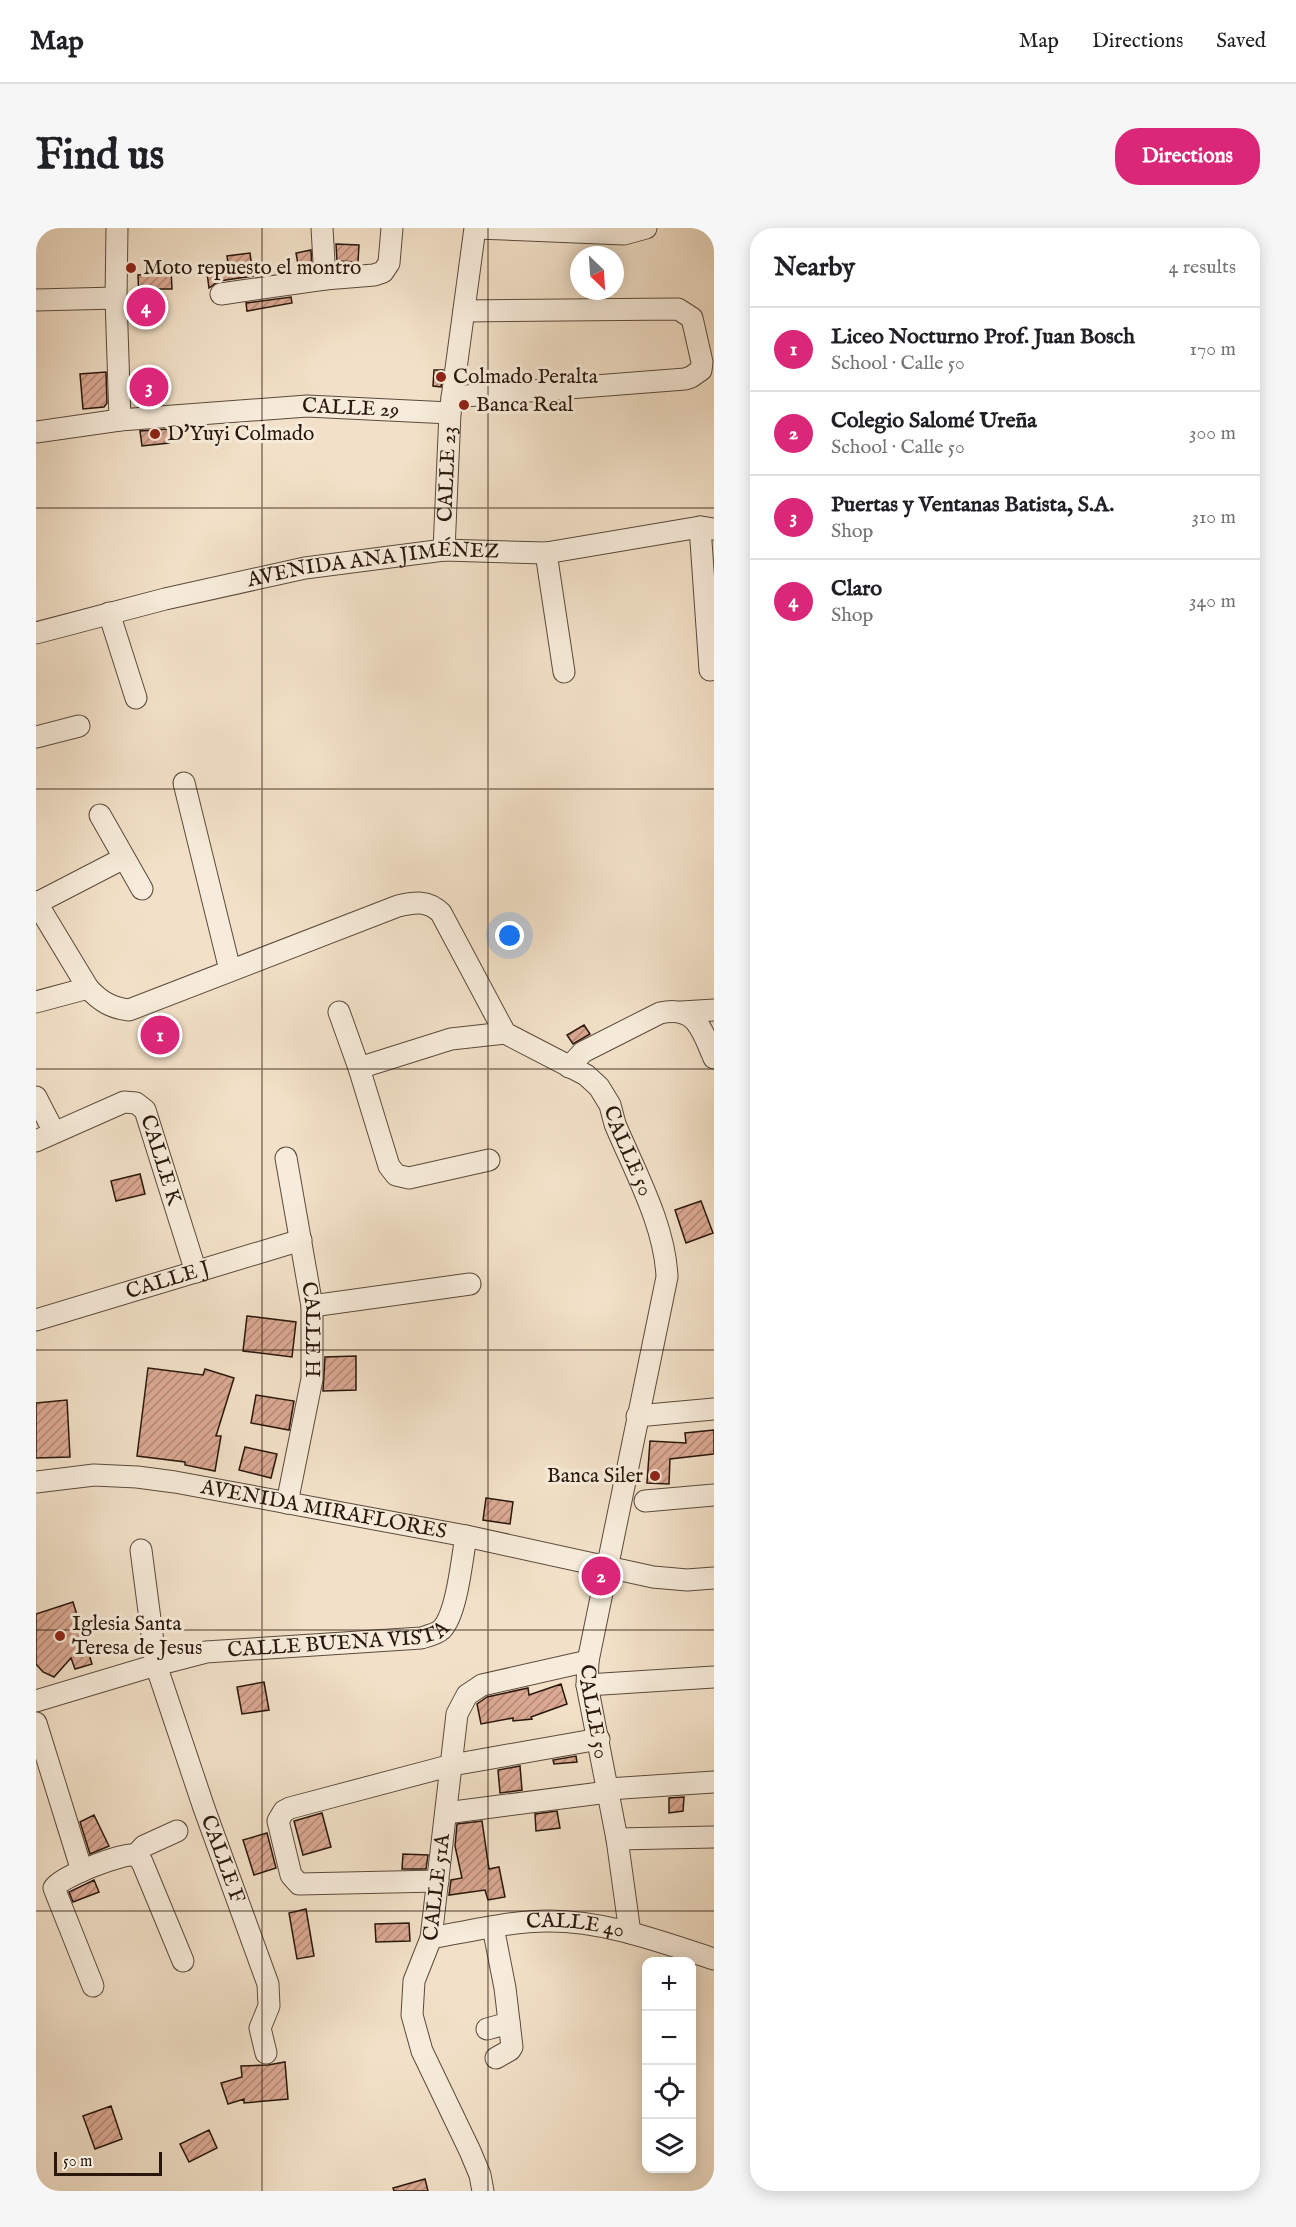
<!DOCTYPE html>
<html lang="en">
<head>
<meta charset="utf-8">
<style>
  :root { --surface:#fff; --page:#f6f6f6; --text:#202124; --muted:#757577; --line:#e0e0e0; --accent:#db2777 }
  body { margin:0; font-family:"IM FELL English",serif; background:var(--page); color:var(--text) }
  .controls { position:absolute; right:18px; bottom:18px; display:grid; overflow:hidden; border-radius:12px; box-shadow:0 3px 15px #0003 }
  .controls button { width:54px; height:54px; display:grid; place-items:center; padding:0; border:0; border-bottom:2px solid var(--line); background:var(--surface); color:var(--text); font:30px sans-serif }
  .compass { position:absolute; left:534px; top:18px; width:54px; height:54px; border-radius:50%; background:var(--surface); box-shadow:0 3px 15px #0003; rotate:155deg }
  .scale { position:absolute; left:18px; bottom:15px; width:108px; box-sizing:border-box; padding-left:6px; border:3px solid #29170c; border-top:0; font-size:16px; line-height:21px; white-space:nowrap; color:#29170c; -webkit-text-stroke:4px #f7ecdb; paint-order:stroke }
  .you { position:absolute; left:474px; top:708px; width:21px; height:21px; margin:-15px; border:4px solid #fff; border-radius:50%; background:#1a73e8; box-shadow:0 0 0 9px #1a73e833 }
  .badge { display:grid; place-items:center; width:39px; height:39px; border-radius:50%; background:var(--accent); color:#fff; font-size:20px; font-weight:700 }
  .pin { position:absolute; translate:-50% -50%; border:3px solid #fff; box-shadow:0 2px 6px #0006 }
  .list { margin:0; padding:0; list-style:none }
  h2 { display:flex; justify-content:space-between; align-items:center; height:78px; margin:0; padding:0 24px; font-size:26px }
  h2 small { font-size:20px; font-weight:400; color:var(--muted) }
  .list li { display:grid; grid-template-columns:39px 1fr auto; gap:18px; align-items:center; box-sizing:border-box; height:84px; padding:0 24px; border-top:2px solid var(--line) }
  .list b { display:block; font-size:22px; white-space:nowrap }
  .list p { margin:0; font-size:20px; white-space:nowrap; color:var(--muted) }
  .list em { font-size:20px; font-style:normal; color:var(--muted) }
  .icon { flex:none; width:33px; height:33px; fill:none; stroke:currentColor; stroke-width:2; stroke-linecap:round; stroke-linejoin:round }
  .map { position:relative; flex:none; width:678px; height:1963px; overflow:hidden; border-radius:24px }
  header { display:flex; align-items:center; gap:36px; box-sizing:border-box; height:84px; padding:0 30px; background:var(--surface); border-bottom:2px solid var(--line) }
  header strong { font-size:28px }
  nav { display:flex; gap:33px; margin-inline-start:auto; font-size:21px }
  .intro { display:flex; align-items:center; justify-content:space-between; box-sizing:border-box; height:144px; padding:0 36px }
  h1 { margin:0; font-size:42px }
  .button { padding:15px 27px; border-radius:24px; background:var(--accent); color:#fff; font-size:21px; font-weight:700 }
  main { display:flex; gap:36px; padding:0 36px }
  aside { flex:1; background:var(--surface); border-radius:24px; box-shadow:0 3px 15px #0003 }
  .map>svg:first-child { display:block }
  .building { fill:url(#building-hatch); stroke:#29170c; stroke-width:1.5 }
  .lines { fill:none; stroke-linecap:round; stroke-linejoin:round }
  .minor-casing { stroke:#5b4a3b; stroke-width:23 }
  .minor { stroke:#f7ecdb; stroke-width:21 }
  .grid { fill:none; stroke:#29170c; stroke-width:1.5; stroke-opacity:0.55 }
  .poi-dot { fill:#8f2418; stroke:#f7ecdb; stroke-width:2 }
  .labels { text-anchor:middle; dominant-baseline:central; stroke-width:6; stroke-linejoin:round; paint-order:stroke }
  .poi-label { font-size:21px; fill:#29170c; stroke:#f7ecdb; text-anchor:start }
  .street-label { font-size:21px; fill:#29170c; stroke:#f7ecdb }
</style>
</head>
<body>
<header>
<strong>Map</strong>
<nav><a>Map</a><a>Directions</a><a>Saved</a></nav>
</header>
<div class="intro"><h1>Find us</h1><a class="button">Directions</a></div>
<main>
<div class="map">
<svg width="678" height="1963" viewBox="0 0 678 1963">
  <defs>
    <pattern id="building-hatch" width="6" height="6" patternUnits="userSpaceOnUse" patternTransform="scale(1.5)"><rect width="6" height="6" fill="#dba993"/><path d="M-1 1l2-2M0 6l6-6M5 7l2-2" fill="none" stroke="#b28976"/></pattern>
  </defs>
  <rect width="100%" height="100%" fill="#f2e1c8"/>
  <filter id="stains"><feTurbulence type="fractalNoise" baseFrequency=".00333" numOctaves="4"/><feColorMatrix values="0 0 0 0 .2 0 0 0 0 .09 0 0 0 0 .02 0 0 0 .5 -.17"/></filter>
  <radialGradient id="worn" r=".72"><stop offset=".6" stop-color="#630" stop-opacity="0"/><stop offset="1" stop-color="#630" stop-opacity=".3"/></radialGradient>
  <path class="building" d="M300,16L323,17L322,34L301,33Z
    M275,22L276,40L263,42L260,25Z
    M214,25L217,48L183,53L173,60L170,38L192,35L191,28Z
    M135,42L136,61H123L122,95L98,96L97,73H103L102,47L110,46V44Z
    M255,69L256,75L211,83L210,75Z
    M125,141L126,163L101,164L100,143Z
    M398,142H407L405,159L397,158Z
    M70,144L71,175L68,179L47,181L44,146Z
    M132,201L133,215L106,218L104,203Z
    M548,797L554,806L537,816L531,807Z
    M104,946L109,966L80,973L75,953Z
    M665,973L677,1005L650,1015L639,982Z
    M211,1088L260,1094L256,1129L207,1123Z
    M320,1128V1162L287,1163L289,1129Z
    M112,1140L167,1147L169,1141L198,1150L180,1208H185L179,1243L149,1237V1234L101,1228Z
    M220,1167L258,1173L253,1202L215,1195Z
    M31,1172L34,1229L0,1230V1175Z
    M678,1202V1226L634,1231L633,1256L611,1255L614,1213L650,1215L649,1205Z
    M209,1219L241,1226L235,1250L203,1242Z
    M450,1270L477,1274L474,1296L447,1292Z
    M37,1374L56,1436L39,1441L35,1430L18,1449L7,1444L0,1436V1386Z
    M228,1454L233,1482L206,1486L201,1459Z
    M525,1456L531,1476L495,1489L496,1491L477,1493V1490L445,1496L441,1476L451,1469L492,1460L493,1467Z
    M540,1528L541,1534L518,1536L517,1532Z
    M484,1538L486,1562L464,1565L462,1542Z
    M648,1569L647,1583L633,1585V1570Z
    M521,1583L524,1600L500,1603L499,1586Z
    M286,1585L295,1619L267,1627L258,1593Z
    M58,1587L73,1618L54,1626L44,1594Z
    M446,1593L453,1641L463,1639L469,1669L452,1672L449,1662L413,1667L415,1652L426,1650L419,1618L421,1596Z
    M231,1605L240,1640L218,1647L207,1612Z
    M367,1626L392,1627L390,1641H366Z
    M58,1652L63,1664L37,1674L33,1664Z
    M270,1681L278,1728L261,1731L253,1685Z
    M373,1695L374,1713L340,1714L339,1696Z
    M249,1834L252,1871L208,1875V1871L192,1876L185,1855L206,1849L205,1838L232,1837Z
    M75,1878L86,1911L59,1921L47,1888Z
    M173,1902L181,1920L153,1934L144,1916Z
    M389,1951L392,1963H358L357,1960Z"/>
  <g class="lines">
    <defs>
      <g id="minor">
        <path d="M81,0L80,70L84,192"/>
        <path d="M286,0L289,51"/>
        <path d="M441,0L588,6L610,0"/>
        <path d="M185,66L289,51L338,47L347,44L353,35L356,0"/>
        <path d="M0,72L80,70"/>
        <path d="M416,169L649,151L655,149L665,142L666,134L656,90L642,81L428,83"/>
        <path id="s1" d="M0,204L84,192L271,178L414,185"/>
        <path d="M664,299L674,442"/>
        <path id="s2" d="M408,322L414,185L439,0"/>
        <path d="M510,325L528,444"/>
        <path d="M73,385L100,470"/>
        <path id="s3" d="M0,405L129,371L269,340L408,322L510,325L664,299L678,301"/>
        <path d="M0,509L43,498"/>
        <path d="M148,555L194,742"/>
        <path d="M64,587L106,661"/>
        <path id="s4" d="M0,674L52,760C64,773 75,780 93,782L362,678C379,674 392,672 405,685L469,805L550,847L563,859L574,877L579,896C599,944 629,997 631,1049L552,1433L551,1457L581,1611L594,1705"/>
        <path d="M1,675L88,630"/>
        <path d="M0,774L52,760"/>
        <path d="M303,784L323,840"/>
        <path d="M646,784L678,782"/>
        <path d="M533,839L547,824L624,785C661,777 666,803 678,830"/>
        <path d="M0,869L18,904"/>
        <path id="s5" d="M0,913L88,874L100,875L109,882L160,1044"/>
        <path id="s6" d="M250,930L276,1078V1151L251,1275"/>
        <path d="M453,932L373,950L360,947L353,938L323,840L415,811L469,805"/>
        <path d="M276,1078L434,1056"/>
        <path id="s7" d="M0,1092L265,1012"/>
        <path d="M601,1188L678,1181"/>
        <path id="s8" d="M0,1254L58,1247L101,1249L139,1254L430,1308L617,1349L651,1352L678,1350"/>
        <path d="M609,1273L678,1267"/>
        <path id="s9" d="M105,1322L120,1437L168,1580L232,1756L233,1778L224,1800L230,1825"/>
        <path d="M551,1457L678,1449"/>
        <path id="s10" d="M0,1473L120,1437L170,1424L385,1410C392,1408 401,1406 406,1401C421,1385 426,1331 430,1308"/>
        <path d="M0,1495L46,1643"/>
        <path d="M572,1561L678,1554"/>
        <path d="M410,1585L572,1564"/>
        <path d="M581,1611L678,1609"/>
        <path d="M100,1627L106,1634L147,1733"/>
        <path d="M100,1627L108,1618L141,1603"/>
        <path d="M402,1653L263,1656L255,1647L242,1593L248,1583L254,1580L416,1537L563,1511"/>
        <path d="M457,1699L469,1760L476,1819L474,1822L460,1830"/>
        <path id="s11" d="M395,1710C434,1703 474,1693 513,1693C570,1693 625,1714 678,1731"/>
        <path d="M57,1758L18,1660C26,1648 86,1625 100,1627"/>
        <path d="M451,1801L473,1795"/>
        <path id="s12" d="M447,1963L444,1947L434,1923L386,1823L376,1787L378,1753L395,1710L421,1486L431,1467L446,1457L552,1433"/>
      </g>
    </defs>
    <use href="#minor" class="minor-casing"/>
    <use href="#minor" class="minor"/>
  </g>
  <path class="grid" d="M226,0V1963M452,0V1963M0,280H678M0,561H678M0,841H678M0,1122H678M0,1402H678M0,1683H678"/>
  <g class="poi-dot">
    <circle cx="95" cy="40" r="6"/>
    <circle cx="405" cy="149" r="6"/>
    <circle cx="428" cy="177" r="6"/>
    <circle cx="119" cy="206" r="6"/>
    <circle cx="619" cy="1248" r="6"/>
    <circle cx="24" cy="1408" r="6"/>
  </g>
  <g class="labels">
    <g class="poi-label">
      <text x="107" y="40">Moto repuesto el montro</text>
      <text x="417" y="149">Colmado Peralta</text>
      <text x="440" y="177">Banca Real</text>
      <text x="131" y="206">D'Yuyi Colmado</text>
      <text x="607" y="1248" text-anchor="end">Banca Siler</text>
      <text x="36" y="1396">Iglesia Santa<tspan x="36" dy="24">Teresa de Jesus</tspan></text>
    </g>
    <g class="street-label">
      <text stroke="none"><textPath href="#s1" startOffset="316">CALLE 29</textPath></text>
      <text stroke="none"><textPath href="#s2" startOffset="76">CALLE 23</textPath></text>
      <text stroke="none"><textPath href="#s3" startOffset="345">AVENIDA ANA JIMÉNEZ</textPath></text>
      <text stroke="none"><textPath href="#s4" startOffset="798">CALLE 50</textPath></text>
      <text stroke="none"><textPath href="#s5" startOffset="172">CALLE K</textPath></text>
      <text stroke="none"><textPath href="#s7" startOffset="138">CALLE J</textPath></text>
      <text stroke="none"><textPath href="#s6" startOffset="174">CALLE H</textPath></text>
      <text stroke="none"><textPath href="#s8" startOffset="291">AVENIDA MIRAFLORES</textPath></text>
      <text stroke="none"><textPath href="#s10" startOffset="310">CALLE BUENA VISTA</textPath></text>
      <text stroke="none"><textPath href="#s4" startOffset="1374">CALLE 50</textPath></text>
      <text stroke="none"><textPath href="#s9" startOffset="321">CALLE F</textPath></text>
      <text stroke="none"><textPath href="#s12" startOffset="322">CALLE 51A</textPath></text>
      <text stroke="none"><textPath href="#s11" startOffset="146">CALLE 40</textPath></text>
    </g>
  </g>
  <rect width="100%" height="100%" filter="url(#stains)"/>
  <rect width="100%" height="100%" fill="url(#worn)"/>
</svg>
<div class="controls">
<button>+</button>
<button>−</button>
<button><svg class="icon" aria-label="locate" viewBox="0 0 24 24"><circle cx="12" cy="12" r="6"/><path d="M12 2v4M12 18v4M2 12h4M18 12h4"/></svg></button>
<button><svg class="icon" aria-label="layers" viewBox="0 0 24 24"><path d="M12 4l9 5-9 5-9-5zM3 14l9 5 9-5"/></svg></button>
</div>
<svg class="compass" viewBox="-18 -18 36 36"><path d="M0-13l5 13h-10z" fill="#e53935"/><path d="M0 13l5-13h-10z" fill="#757577"/></svg>
<div class="scale">50 m</div>
<div class="you"></div>
<div class="pin badge" style="left:124px;top:807px">1</div>
<div class="pin badge" style="left:565px;top:1348px">2</div>
<div class="pin badge" style="left:113px;top:159px">3</div>
<div class="pin badge" style="left:110px;top:79px">4</div>
</div>
<aside>
<h2>Nearby<small>4 results</small></h2>
<ul class="list">
<li><span class="badge">1</span><div><b>Liceo Nocturno Prof. Juan Bosch</b><p>School · Calle 50</p></div><em>170 m</em></li>
<li><span class="badge">2</span><div><b>Colegio Salomé Ureña</b><p>School · Calle 50</p></div><em>300 m</em></li>
<li><span class="badge">3</span><div><b>Puertas y Ventanas Batista, S.A.</b><p>Shop</p></div><em>310 m</em></li>
<li><span class="badge">4</span><div><b>Claro</b><p>Shop</p></div><em>340 m</em></li>
</ul>
</aside>
</main>
</body>
</html>
